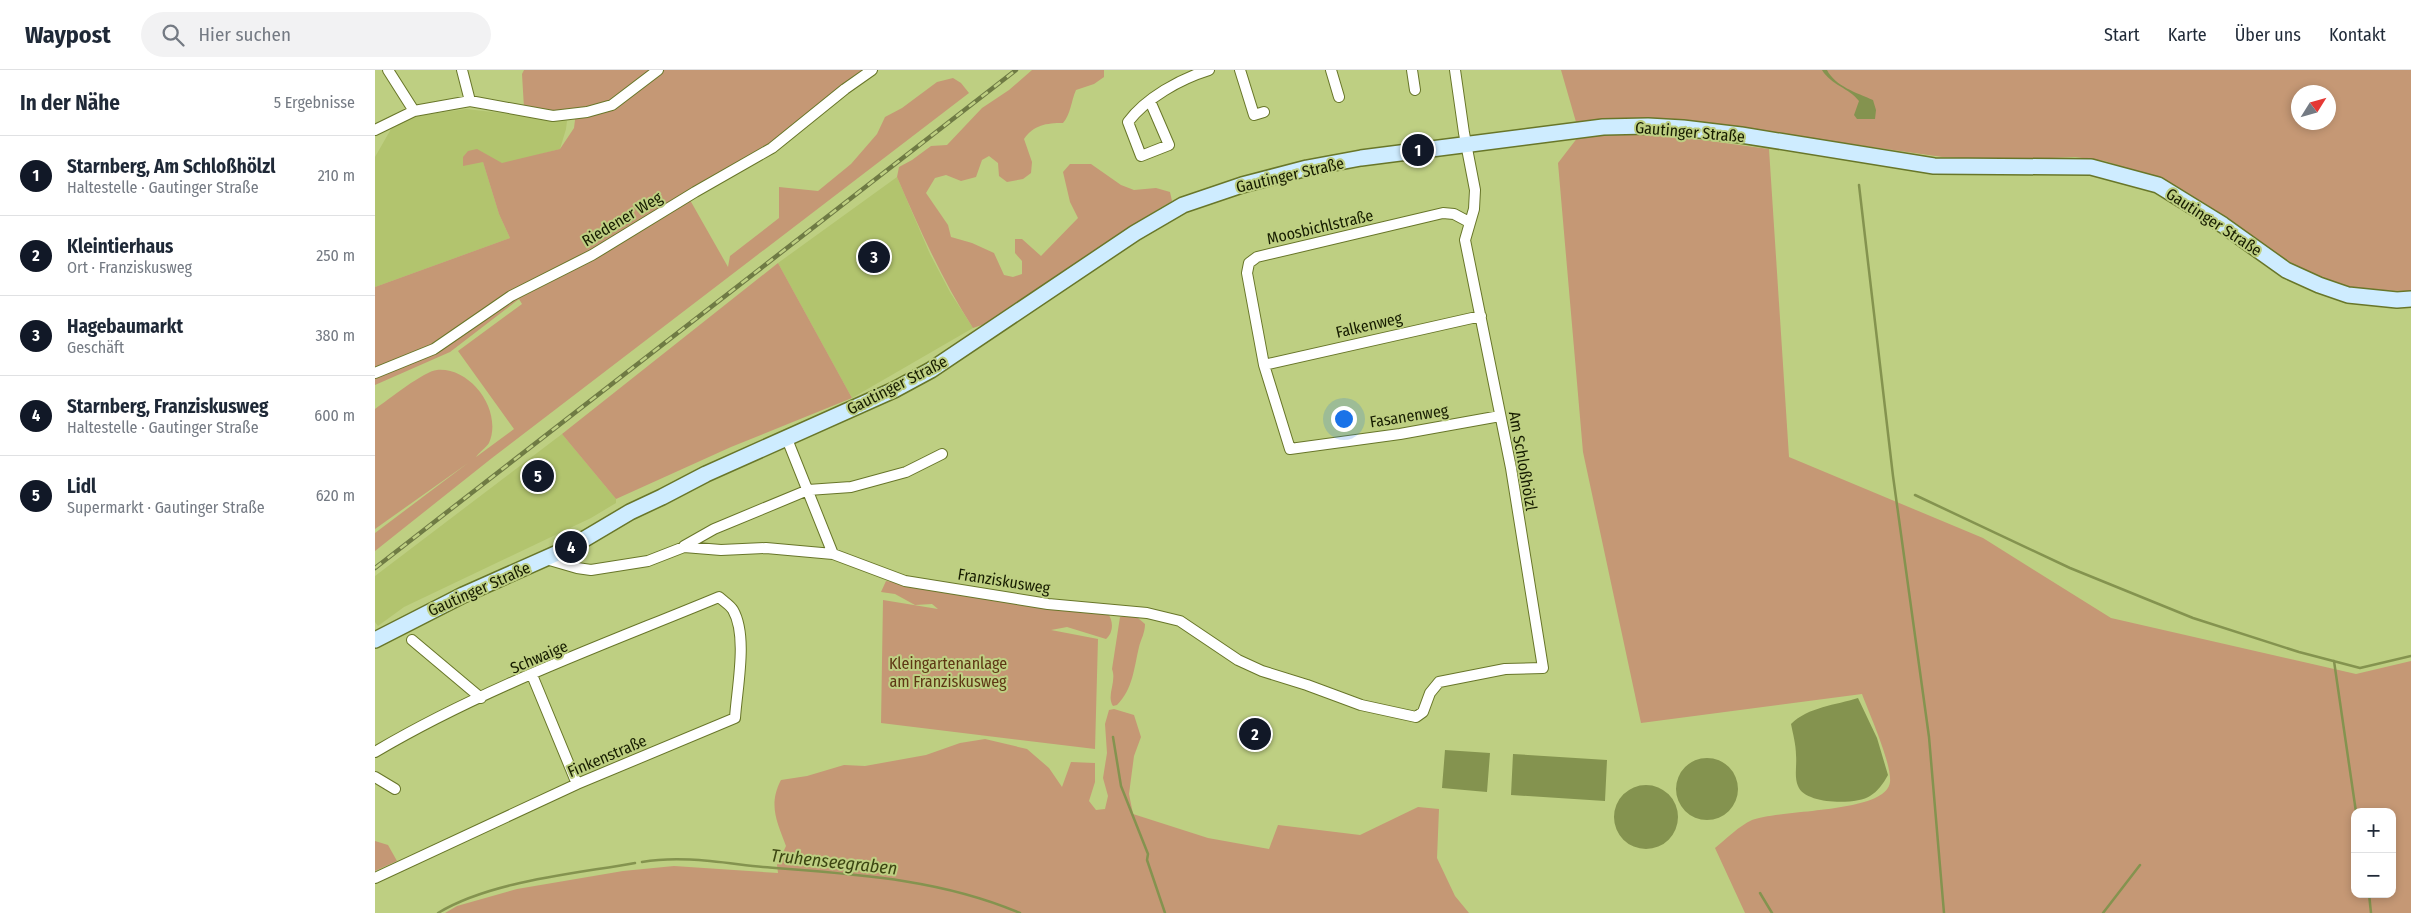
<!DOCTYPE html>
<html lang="de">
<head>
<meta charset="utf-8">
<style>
  :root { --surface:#fff; --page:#f2f2f3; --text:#1f2937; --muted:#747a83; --line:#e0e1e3; --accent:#111827 }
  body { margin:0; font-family:"Fira Sans Condensed",sans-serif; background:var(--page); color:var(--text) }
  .controls { position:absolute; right:15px; bottom:15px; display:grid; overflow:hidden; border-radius:10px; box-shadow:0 2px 8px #0003 }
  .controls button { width:45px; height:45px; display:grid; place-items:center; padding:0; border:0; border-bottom:1px solid var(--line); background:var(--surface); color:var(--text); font:25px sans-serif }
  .compass { position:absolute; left:1916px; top:15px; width:45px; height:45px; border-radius:50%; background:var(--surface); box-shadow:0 2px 8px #0003; rotate:53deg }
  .you { position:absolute; left:968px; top:348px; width:18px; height:18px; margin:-12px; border:4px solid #fff; border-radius:50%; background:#1a73e8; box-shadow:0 0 0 8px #1a73e833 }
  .badge { display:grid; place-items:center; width:32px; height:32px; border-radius:50%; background:var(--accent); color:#fff; font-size:16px; font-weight:700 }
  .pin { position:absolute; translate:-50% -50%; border:2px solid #fff; box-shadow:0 1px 5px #0006 }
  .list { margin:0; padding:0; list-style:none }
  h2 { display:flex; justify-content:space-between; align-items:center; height:65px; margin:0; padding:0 20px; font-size:21px }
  h2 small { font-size:16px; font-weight:400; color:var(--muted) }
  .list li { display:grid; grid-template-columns:32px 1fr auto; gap:15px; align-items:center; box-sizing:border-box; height:80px; padding:0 20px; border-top:1px solid var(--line) }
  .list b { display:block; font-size:19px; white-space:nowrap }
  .list p { margin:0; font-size:16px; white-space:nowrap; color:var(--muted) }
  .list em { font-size:16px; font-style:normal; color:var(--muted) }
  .icon { flex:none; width:28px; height:28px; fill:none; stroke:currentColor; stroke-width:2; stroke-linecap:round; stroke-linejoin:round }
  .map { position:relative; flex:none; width:2036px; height:843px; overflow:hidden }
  header { display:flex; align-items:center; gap:30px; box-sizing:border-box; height:70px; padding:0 25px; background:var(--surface); border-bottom:1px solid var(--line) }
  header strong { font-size:24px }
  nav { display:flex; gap:28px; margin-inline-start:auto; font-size:18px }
  .search { width:350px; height:45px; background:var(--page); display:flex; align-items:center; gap:12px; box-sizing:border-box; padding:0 18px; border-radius:28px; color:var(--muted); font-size:19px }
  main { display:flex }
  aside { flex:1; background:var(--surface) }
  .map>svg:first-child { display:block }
  .built { fill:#b2c46e }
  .green { fill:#c59875; fill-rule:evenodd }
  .water { fill:#84934f }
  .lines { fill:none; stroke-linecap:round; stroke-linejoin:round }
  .stream { stroke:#84934f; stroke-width:2.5 }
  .minor-casing { stroke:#687629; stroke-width:12 }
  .secondary-casing { stroke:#687629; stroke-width:18 }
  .minor { stroke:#fff; stroke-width:10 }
  .secondary { stroke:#ceecff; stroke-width:15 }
  .rail-casing { stroke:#6f7b44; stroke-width:4.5 }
  .rail { stroke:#becf82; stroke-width:2.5; stroke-dasharray:8; stroke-linecap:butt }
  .labels { text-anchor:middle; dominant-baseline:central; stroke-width:4; stroke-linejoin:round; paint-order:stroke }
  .street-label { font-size:16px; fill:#171d00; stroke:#becf82 }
  .park-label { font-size:16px; fill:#5e3714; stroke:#becf82 }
  .water-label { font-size:18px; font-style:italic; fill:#3d4612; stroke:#becf82 }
</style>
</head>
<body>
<header>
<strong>Waypost</strong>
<div class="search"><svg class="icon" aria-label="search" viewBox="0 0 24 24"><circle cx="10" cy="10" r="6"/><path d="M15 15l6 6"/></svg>Hier suchen</div>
<nav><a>Start</a><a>Karte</a><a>Über uns</a><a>Kontakt</a></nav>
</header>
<main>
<aside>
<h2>In der Nähe<small>5 Ergebnisse</small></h2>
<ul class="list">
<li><span class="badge">1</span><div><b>Starnberg, Am Schloßhölzl</b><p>Haltestelle · Gautinger Straße</p></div><em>210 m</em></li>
<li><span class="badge">2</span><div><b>Kleintierhaus</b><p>Ort · Franziskusweg</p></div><em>250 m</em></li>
<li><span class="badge">3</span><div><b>Hagebaumarkt</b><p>Geschäft</p></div><em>380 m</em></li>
<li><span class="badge">4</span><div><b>Starnberg, Franziskusweg</b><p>Haltestelle · Gautinger Straße</p></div><em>600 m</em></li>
<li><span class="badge">5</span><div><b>Lidl</b><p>Supermarkt · Gautinger Straße</p></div><em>620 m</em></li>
</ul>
</aside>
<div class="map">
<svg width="2036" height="843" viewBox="0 0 2036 843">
  <rect width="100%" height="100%" fill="#becf82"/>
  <path class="built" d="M91,39L187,50L192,51L191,59L185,79L125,95L108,92L124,144L135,168L0,217V87L16,59L41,46Z
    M522,107L555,184L575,222L598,258L477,328L403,193Z
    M187,364L241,429V433L216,448L29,537L3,556L0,552V506Z"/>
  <path class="green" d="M149,0H489L467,15L397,75L311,123L353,197L355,186L404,148V117L443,121L476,94L502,64L510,47L527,38L562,12L578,8L586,13L594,23L117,388L0,481V463L93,393L0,459V339C13,330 49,301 62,300C96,297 128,341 114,373C111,378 104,382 101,387L139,359L83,281L147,234L144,229L75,282L0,315V217L135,168L124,144L108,92L88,96V87L93,81L102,79L127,93L185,79L199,58L201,42L182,44L149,38L147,4Z
    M657,0H729V7L719,14L701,20C696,31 696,44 688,53C671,53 659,55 649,69L657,92L656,103L648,109L632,112L624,106L623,93L614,86L607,90L601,107L586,111L571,105L560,108L551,123L573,155L576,167L597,173L619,183L629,205L638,207L647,204V191L640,183V169H647L666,186L703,148L695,132L688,102L695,94H716L746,115L759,120L781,118L795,122L797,131L762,152L610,254L598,258C567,210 545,160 522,107L524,97L537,90L556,76L572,75L607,38L634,20Z
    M1186,0H2036V221L1980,220L1926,199L1818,128L1785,109L1730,91L1700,87L1629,90L1567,87L1316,51L1278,49L1201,52ZM1924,22H1954V52H1924Z
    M1275,63L1394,79L1414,387L1608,468L1736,548L1981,604L2036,591V843H1370L1340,778C1351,769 1364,756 1377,750C1403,739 1511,744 1515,712C1517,694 1494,643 1487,624L1266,653L1208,382L1183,93L1203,67ZM1980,742H2017V824H1980Z
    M403,193L477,328L356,377L241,429L187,364Z
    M511,511L733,544C739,551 738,564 731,569L692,557L676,560L723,569L720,679L506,653L508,530L563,539L557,534L540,535L520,524L506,522Z
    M753,545L763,548L770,554C770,563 766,569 764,577C759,598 758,619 742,635L738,636C731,625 742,612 737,599L745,547Z
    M739,639L759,645L766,667L759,686L754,724L758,744L833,768L894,779L903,755L985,765L1043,737L1064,739L1062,788L1080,826L1094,843H70L82,836L142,819L248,801L299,796L403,803L402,795L411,776C402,752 393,735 406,710L432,706L469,695L490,696L551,685L585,673L610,669L652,679L674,698L687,717L696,692L720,693V712L714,731L721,740L730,739L733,726L728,708L732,683L730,654L734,640Z
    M0,771L13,775L22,791L0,801Z"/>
  <path class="water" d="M1447,0H1452C1460,16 1482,23 1498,30L1501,40L1500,49H1482L1479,45L1484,31C1474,18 1456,15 1447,0Z
    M1483,628L1502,668L1513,705C1508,714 1503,721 1495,726C1482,735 1430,735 1423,716C1419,707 1422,695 1421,685C1421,675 1418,664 1416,654C1433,637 1461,635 1483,628Z
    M1070,680L1115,683L1112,722L1067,718Z
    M1138,684L1232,690L1230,731L1136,725Z
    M1301 719a31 31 0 1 1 62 0a31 31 0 1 1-62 0Z
    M1239 747a32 32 0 1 1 64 0a32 32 0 1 1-64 0Z"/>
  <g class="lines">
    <path class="stream" d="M1484,115L1518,406L1554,667L1569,843
      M1540,425L1695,498L1818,548L1924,582L1985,598L2036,586
      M1959,591L1981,742
      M738,667L746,716L773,784L772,790L790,843
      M267,792C307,785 348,793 388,797C476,804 563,808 645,843
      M1385,823L1397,843
      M1994,824L1996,843
      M63,843C116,811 199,804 260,793
      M1728,843L1765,795"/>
    <defs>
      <path id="minor" d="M13,0L39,41
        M87,0L95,31
        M865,0L879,45L889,42
        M956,0L964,27
        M1037,0L1040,20
        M775,31L794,75L766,86L753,52C771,28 805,9 834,0
        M0,60L39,41L95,31L178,46L212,42L237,35L283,0
        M1094,152L1079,144L1068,143L882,187L874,193L872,203L889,295L915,379L1025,364L1125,346
        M889,295L1106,246
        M0,303L59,279L136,226L217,185L320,122L397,78L470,19L497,0
        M412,369L458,484
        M309,476L339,459L433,420L476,417L531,402L567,384
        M171,489L202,498L216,500L273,491L309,477L346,480L391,478L458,484L530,511L673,534L772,543L805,551L863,590L887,601L932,615L986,635L1041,647L1048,642L1055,623L1064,612L1130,599L1168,598L1136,398L1090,170L1099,139L1100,120L1089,63L1080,0
        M37,570L106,628
        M157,605L202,714
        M0,682C108,618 228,575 344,527C348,531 355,535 358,540C373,566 362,617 360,648L202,714L0,808
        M0,707L20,719"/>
      <path id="secondary" d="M0,570L88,525L196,477L255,442L287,427L331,404L519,320L556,300L760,163L808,135L867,115L932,98L986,88L1228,57L1273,56L1308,58L1366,65L1559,96L1716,97L1783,115L1848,155L1911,200L1944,215L1973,225L2022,230L2036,229"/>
    </defs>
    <use href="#minor" class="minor-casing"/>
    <use href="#secondary" class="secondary-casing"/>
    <use href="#minor" class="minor"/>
    <use href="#secondary" class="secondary"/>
    <defs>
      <path id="rail" d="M0,498L641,0"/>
    </defs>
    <use href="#rail" class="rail-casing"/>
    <use href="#rail" class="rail"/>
  </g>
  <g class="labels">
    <g class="street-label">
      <text transform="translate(1315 62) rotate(5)">Gautinger Straße</text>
      <text transform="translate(915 105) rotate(-13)">Gautinger Straße</text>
      <text transform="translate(247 149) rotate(-31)">Riedener Weg</text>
      <text transform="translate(1839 152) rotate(33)">Gautinger Straße</text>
      <text transform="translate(945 157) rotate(-13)">Moosbichlstraße</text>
      <text transform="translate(994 255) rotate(-13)">Falkenweg</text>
      <text transform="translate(522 315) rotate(-27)">Gautinger Straße</text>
      <text transform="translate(1034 346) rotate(-9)">Fasanenweg</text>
      <text transform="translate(1148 391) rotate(80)">Am Schloßhölzl</text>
      <text transform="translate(629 511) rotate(9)">Franziskusweg</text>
      <text transform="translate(104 519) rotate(-24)">Gautinger Straße</text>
      <text transform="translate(164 587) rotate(-23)">Schwaige</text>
      <text transform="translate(232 686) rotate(-23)">Finkenstraße</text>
    </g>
    <g class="park-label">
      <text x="573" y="593">Kleingartenanlage<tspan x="573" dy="18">am Franziskusweg</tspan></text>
    </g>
    <g class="water-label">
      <text transform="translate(459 792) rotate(6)">Truhenseegraben</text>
    </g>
  </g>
</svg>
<div class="controls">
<button>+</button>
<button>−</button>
</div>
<svg class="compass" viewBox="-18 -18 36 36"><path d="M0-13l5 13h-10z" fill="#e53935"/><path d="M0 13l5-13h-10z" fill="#747a83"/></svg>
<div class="you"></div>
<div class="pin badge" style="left:1043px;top:80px">1</div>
<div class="pin badge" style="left:880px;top:664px">2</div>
<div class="pin badge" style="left:499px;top:187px">3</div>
<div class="pin badge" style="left:196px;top:477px">4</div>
<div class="pin badge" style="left:163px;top:406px">5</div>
</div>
</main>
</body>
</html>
